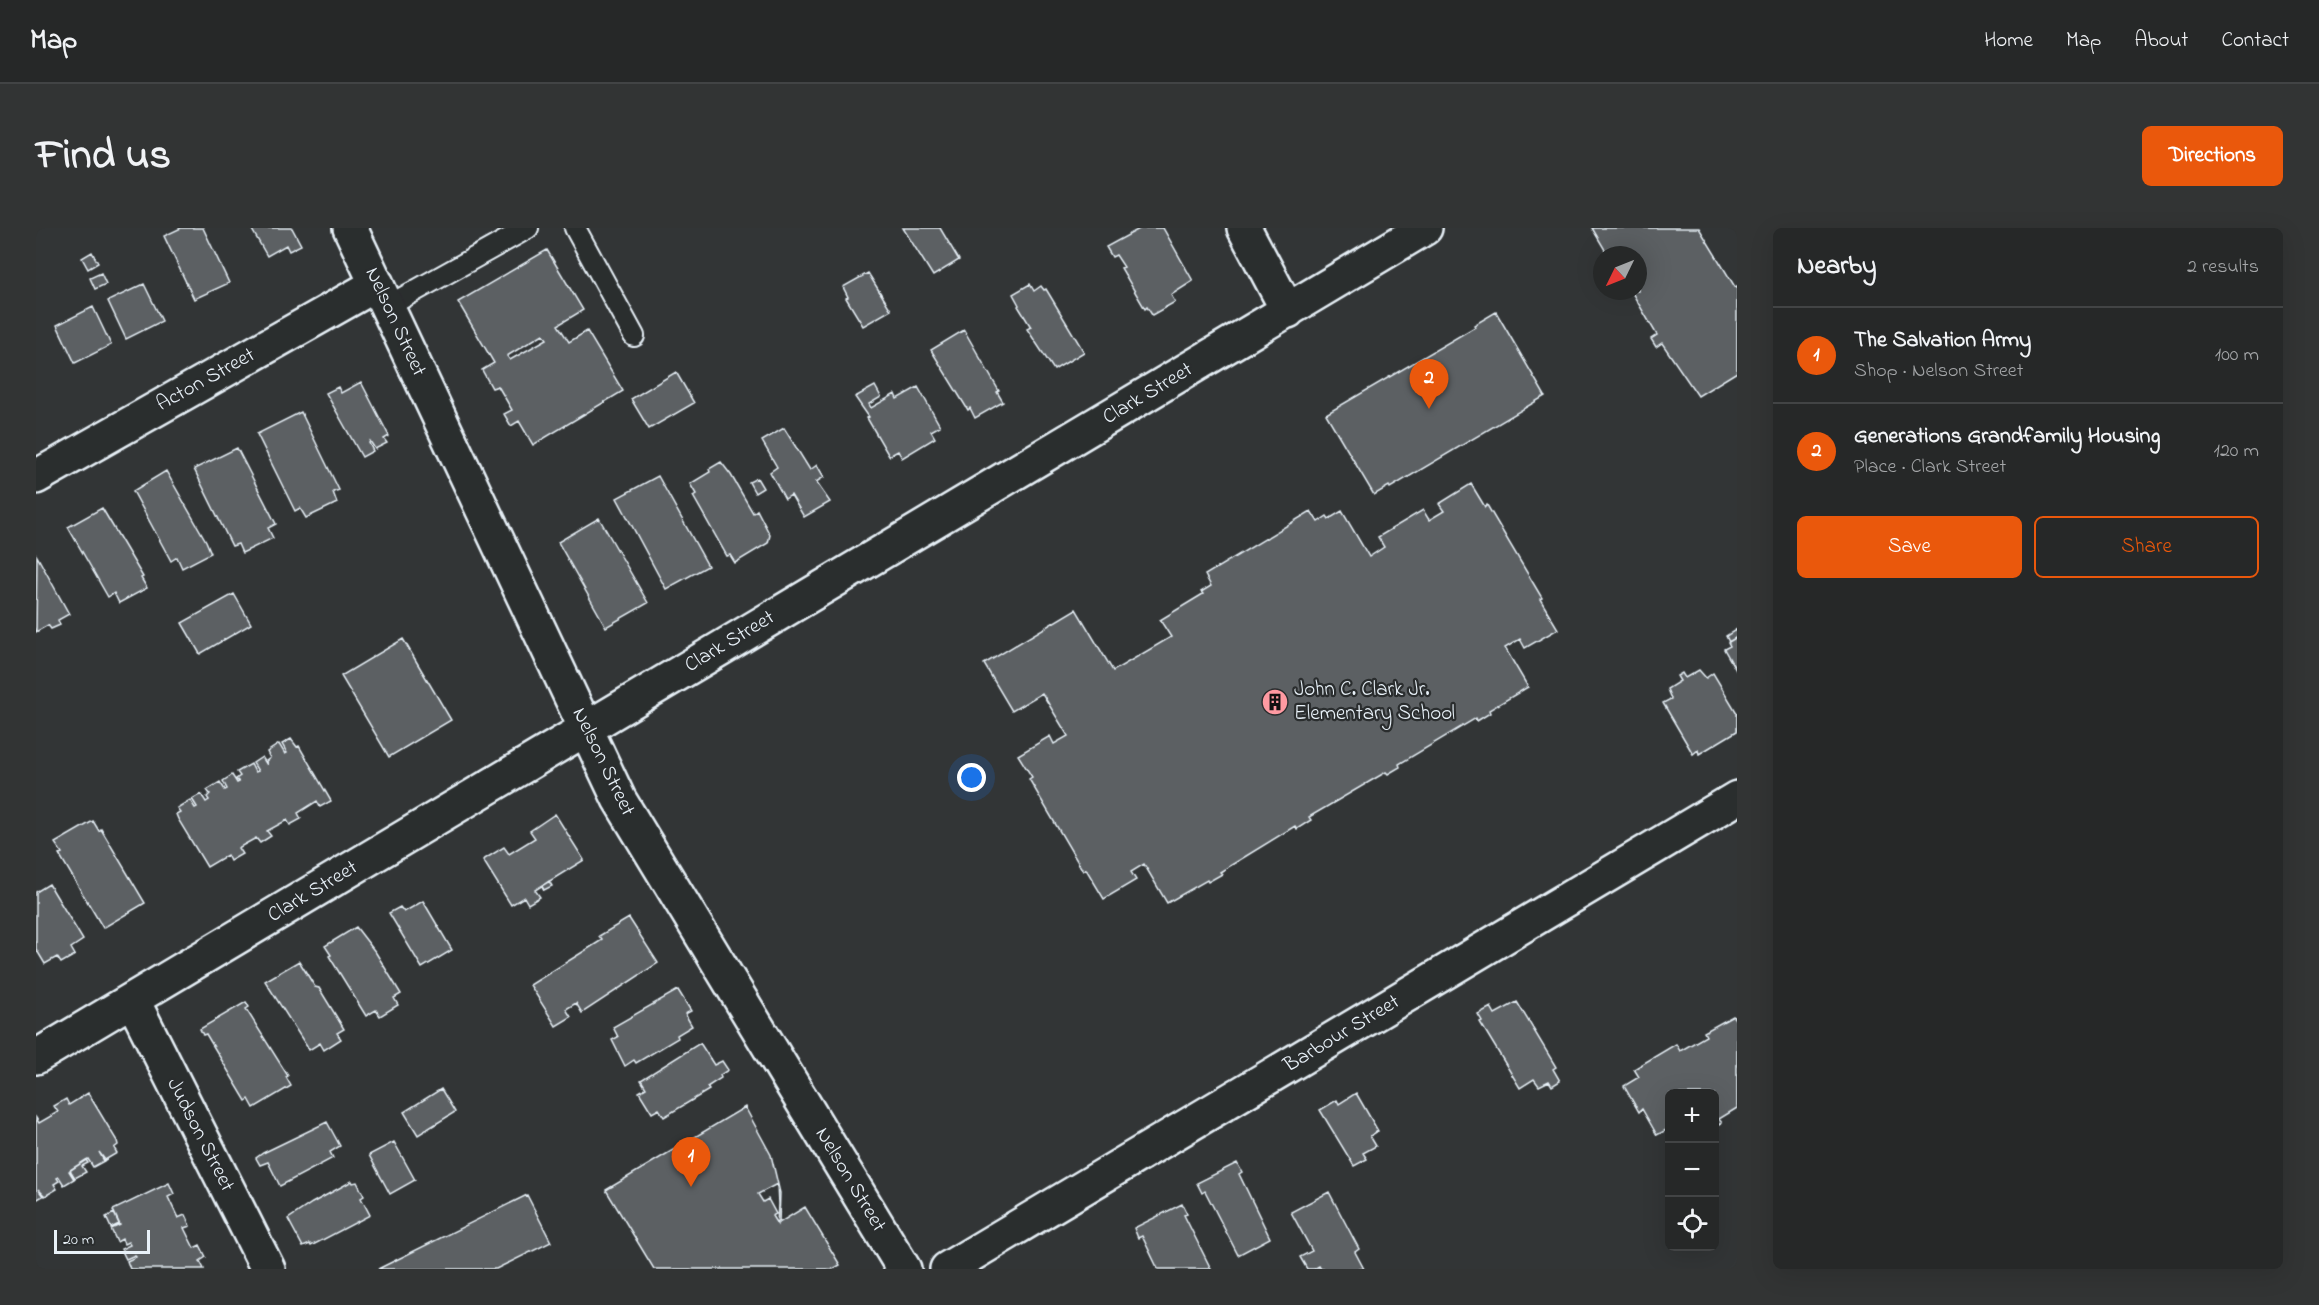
<!DOCTYPE html>
<html lang="en">
<head>
<meta charset="utf-8">
<style>
  :root { --surface:#262828; --page:#323434; --text:#f1f3f6; --muted:#a4a6a8; --line:#424445; --accent:#ea580c }
  body { margin:0; font-family:"Indie Flower",sans-serif; background:var(--page); color:var(--text) }
  .controls { position:absolute; right:18px; bottom:18px; display:grid; overflow:hidden; border-radius:9px; box-shadow:0 6px 24px #0002 }
  .controls button { width:54px; height:54px; display:grid; place-items:center; padding:0; border:0; border-bottom:2px solid var(--line); background:var(--surface); color:var(--text); font:30px sans-serif }
  .compass { position:absolute; left:1557px; top:18px; width:54px; height:54px; border-radius:50%; background:var(--surface); box-shadow:0 6px 24px #0002; rotate:227deg }
  .scale { position:absolute; left:18px; bottom:15px; width:96px; box-sizing:border-box; padding-left:6px; border:3px solid #e8f1f8; border-top:0; font-size:16px; line-height:21px; white-space:nowrap; color:#e8f1f8; -webkit-text-stroke:4px #2a2d2e; paint-order:stroke }
  .you { position:absolute; left:936px; top:550px; width:21px; height:21px; margin:-15px; border:4px solid #fff; border-radius:50%; background:#1a73e8; box-shadow:0 0 0 9px #1a73e833 }
  .badge { display:grid; place-items:center; width:39px; height:39px; border-radius:50%; background:var(--accent); color:#fff; font-size:20px; font-weight:700 }
  .pin { position:absolute; translate:-50% -50px; filter:drop-shadow(0 2px 3px #0008) }
  .pin::after { content:''; position:absolute; top:32px; width:21px; height:18px; background:inherit; clip-path:polygon(0 0,100% 0,50% 100%) }
  .list { margin:0; padding:0; list-style:none }
  h2 { display:flex; justify-content:space-between; align-items:center; height:78px; margin:0; padding:0 24px; font-size:26px }
  h2 small { font-size:20px; font-weight:400; color:var(--muted) }
  .list li { display:grid; grid-template-columns:39px 1fr auto; gap:18px; align-items:center; box-sizing:border-box; height:96px; padding:0 24px; border-top:2px solid var(--line) }
  .list b { display:block; font-size:22px; white-space:nowrap }
  .list p { margin:0; font-size:20px; white-space:nowrap; color:var(--muted) }
  .list em { font-size:20px; font-style:normal; color:var(--muted) }
  .actions { display:flex; gap:12px; padding:18px 24px }
  .actions a { flex:1; padding:14px 0; border:2px solid var(--accent); border-radius:9px; text-align:center; font-size:21px; color:var(--accent) }
  .actions .main { background:var(--accent); color:#fff }
  .icon { flex:none; width:33px; height:33px; fill:none; stroke:currentColor; stroke-width:2; stroke-linecap:round; stroke-linejoin:round }
  .map { position:relative; flex:none; width:1701px; height:1041px; overflow:hidden; border-radius:9px }
  header { display:flex; align-items:center; gap:36px; box-sizing:border-box; height:84px; padding:0 30px; background:var(--surface); border-bottom:2px solid var(--line) }
  header strong { font-size:28px }
  nav { display:flex; gap:33px; margin-inline-start:auto; font-size:21px }
  .intro { display:flex; align-items:center; justify-content:space-between; box-sizing:border-box; height:144px; padding:0 36px }
  h1 { margin:0; font-size:42px }
  .button { padding:15px 27px; border-radius:9px; background:var(--accent); color:#fff; font-size:21px; font-weight:700 }
  main { display:flex; gap:36px; padding:0 36px }
  aside { flex:1; background:var(--surface); border-radius:9px; box-shadow:0 6px 24px #0002 }
  .map>svg:first-child { display:block }
  .building { fill:#5c6063; stroke:#e8f1f8; stroke-width:1.5; fill-rule:evenodd }
  .lines { fill:none; stroke-linecap:round; stroke-linejoin:round }
  .lane-casing { stroke:#e8f1f8; stroke-width:24 }
  .street-casing { stroke:#e8f1f8; stroke-width:38 }
  .secondary-casing { stroke:#e8f1f8; stroke-width:38 }
  .lane { stroke:#2a2d2e; stroke-width:20 }
  .street { stroke:#2a2d2e; stroke-width:33 }
  .secondary { stroke:#2a2d2e; stroke-width:33 }
  .labels { text-anchor:middle; dominant-baseline:central; stroke-width:4.5; stroke-linejoin:round; paint-order:stroke }
  .street-label { font-size:21px; fill:#e8f1f8; stroke:#2a2d2e }
  .poi-label { font-size:21px; fill:#e8f1f8; stroke:#2a2d2e; text-anchor:start }
</style>
</head>
<body>
<header>
<strong>Map</strong>
<nav><a>Home</a><a>Map</a><a>About</a><a>Contact</a></nav>
</header>
<div class="intro"><h1>Find us</h1><a class="button">Directions</a></div>
<main>
<div class="map">
<svg width="1701" height="1041" viewBox="0 0 1701 1041">
  <rect width="100%" height="100%" fill="#323536"/>
  <filter id="ink" filterUnits="userSpaceOnUse"><feTurbulence type="fractalNoise" baseFrequency=".0167" numOctaves="2"/><feDisplacementMap in="SourceGraphic" scale="12" xChannelSelector="R" yChannelSelector="G"/><feConvolveMatrix kernelMatrix="1 2 1 2 8 2 1 2 1" color-interpolation-filters="sRGB"/></filter>
  <g filter="url(#ink)">
    <path class="building" d="M145,0H167L193,55L158,71L128,8Z
      M215,0H256L265,17L253,23L250,17L231,28Z
      M867,0H904L923,32L897,48Z
      M1105,0H1127L1157,53L1135,67L1139,74L1116,87L1111,79L1109,81L1085,40L1088,39L1080,27L1076,29L1070,19Z
      M1556,0H1663L1699,59L1701,58V144L1662,168L1626,115L1620,119L1615,111L1621,107L1595,63H1602V27H1572Z
      M511,22L547,82L522,97L533,114L551,103L587,163L497,217L483,193L475,198L468,186L476,182L462,158L456,160L446,142L458,135L422,74ZM507,106L511,111L474,132L471,128Z
      M56,24L62,35L52,41L46,30Z
      M65,45L70,56L59,61L54,50Z
      M832,45L855,82L827,98L810,70L812,69L807,59Z
      M108,56L126,93L90,111L72,73Z
      M994,56L998,63L1005,58L1008,62L1010,61L1048,124L1018,142L991,101L995,99L982,78L983,77L977,66Z
      M57,79L75,117L39,135L21,97Z
      M1460,84L1509,168L1354,260L1353,258L1338,267L1290,186L1439,99L1438,97Z
      M928,102L963,163L961,164L967,174L939,190L934,180L932,182L895,122Z
      M640,144L658,175L613,201L595,171Z
      M325,154L353,208L348,211L351,215L339,221L334,213L333,215L337,223L326,229L290,165L302,159L305,165Z
      M839,158L845,169L833,176L835,180L859,166L861,171L882,159L904,198L895,203L899,210L866,230L862,223L853,228L831,190L833,189L819,169Z
      M265,184L303,262L297,264L301,275L270,290L264,280L259,283L221,206Z
      M748,200L774,242L781,237L788,249L780,254L794,274L768,289L755,267L749,271L734,244L741,239L726,213Z
      M201,220L240,296L232,300L237,310L206,325L202,316L196,318L158,241Z
      M685,234L695,247L717,285L721,282L734,307L732,315L699,335L694,327L691,328L657,268L660,266L654,256L674,244L673,241Z
      M130,243L170,313L175,325L146,340L141,329L135,333L97,263Z
      M622,248L672,338L630,361L581,270Z
      M721,250L727,260L719,265L713,254Z
      M1435,256L1449,279L1451,277L1506,370L1504,371L1522,401L1489,420L1484,411L1469,420L1492,459L1453,482L1454,485L1441,493L1440,490L1363,536L1364,539L1352,546L1350,544L1273,589L1275,592L1261,601L1259,598L1184,644L1186,646L1172,654L1171,652L1131,675L1108,636L1095,644L1100,652L1068,671L1050,641L1047,643L993,551L996,549L982,527L1014,508L1018,516L1032,508L1006,465L976,483L948,436L1040,381L1077,443L1135,409L1124,392L1167,366L1165,364L1175,358L1169,347L1275,283L1282,294L1291,288L1293,291L1306,283L1333,329L1348,319L1342,309L1387,282L1393,292L1408,283L1403,276Z
      M66,280L107,349L105,350L111,360L83,375L78,365L72,369L32,299Z
      M563,290L612,375L570,399L522,314Z
      M1,328L33,386L22,392L24,397L15,401L12,397L0,404Z
      M198,366L215,396L164,426L146,395Z
      M1701,401V409L1693,414L1690,408Z
      M1701,409V444L1688,421L1694,418L1692,414Z
      M367,411L415,492L353,529L305,448Z
      M1663,442L1670,450L1677,445L1701,485V503L1663,526L1662,522L1657,526L1627,475L1635,471L1631,461L1644,453L1641,448L1646,445L1649,450Z
      M255,511L261,519L263,518L295,573L284,579L281,573L262,585L265,591L254,597L251,592L231,603L235,608L224,615L220,610L202,620L206,626L194,633L191,627L171,639L142,591L140,586L144,584L141,580L154,572L159,580L161,579L156,571L165,566L170,574L173,572L171,569L174,566L171,562L184,554L189,562L191,561L187,553L196,547L201,555L203,554L200,551L204,548L201,544L215,536L219,544L222,543L217,535L226,529L231,537L230,533L234,530L231,524L243,516L249,526L251,525L246,516Z
      M519,586L548,632L499,662L504,669L492,676L488,669L475,677L447,632L468,619L473,626L499,610L494,603Z
      M57,593L63,603L65,601L109,675L67,700L23,626L26,625L19,615Z
      M513,653L516,658L508,662L506,658Z
      M13,656L47,712L35,720L39,727L25,735L21,729L9,736L0,721V664Z
      M387,673L416,722L386,740L353,685L364,679L368,684Z
      M593,690L622,735L546,785L540,775L530,781L535,789L520,798L494,757L566,712L563,708Z
      M320,699L340,725L365,766L358,770L362,777L344,788L340,782L330,788L293,728L295,727L289,718Z
      M263,733L279,759L283,760L308,801L301,805L305,811L288,822L284,815L273,822L229,753Z
      M642,762L655,783L649,786L656,798L641,807L642,810L600,835L598,832L589,838L576,812L582,809L577,799Z
      M210,774L213,779L210,781L252,848L250,849L255,858L218,880L213,871L210,873L170,806L167,807L164,801Z
      M1481,774L1520,839L1517,841L1524,853L1516,858L1513,853L1503,858L1498,851L1484,860L1444,794L1446,793L1442,786L1455,779L1459,786Z
      M1697,788L1699,791L1701,789V880L1683,891L1686,895L1678,899V866H1634V900L1621,907L1606,881L1603,884L1588,858L1603,849L1598,841L1640,816L1644,823L1670,808L1668,804Z
      M664,815L678,837L686,833L692,842L684,847L685,850L671,859L673,862L628,889L623,881L616,885L603,864L610,860L605,852Z
      M405,861L419,884L382,907L368,884Z
      M52,865L81,913L82,917L78,920L81,925L69,932L63,924L68,933L57,939L52,931L50,932L33,943L38,951L28,957L23,949L21,950L23,953L18,956L21,961L9,968L2,961L7,968L0,972V890L3,895L22,884L18,878L30,871L33,877Z
      M1320,865L1342,903L1334,908L1340,918L1327,925L1331,931L1318,938L1284,882L1301,872L1303,876Z
      M709,879L735,927L744,965L743,995L769,979L804,1037L797,1041H618L570,962ZM741,956L742,976L741,996L736,988L740,986L732,971L727,974L722,966Z
      M291,894L304,918L294,924L297,930L244,958L232,934L224,937L220,930L227,925Z
      M358,914L379,952L354,966L333,927Z
      M50,932L52,935L46,938L50,944L39,950L34,942Z
      M1201,935L1206,944L1203,946L1234,1010L1202,1027L1169,963L1166,965L1161,955Z
      M316,953L317,955L321,954L328,968L325,970L334,987L275,1018L274,1016L267,1019L252,991L276,975Z
      M133,955L138,966L132,969L142,990L149,987L154,998L148,1000L158,1020L164,1017L170,1029L164,1033L168,1041H94L91,1033L100,1029L99,1027L90,1031L85,1021L94,1017L92,1014L88,1016L86,1011L81,1014L75,1001L84,997L77,982Z
      M1293,964L1323,1021L1319,1024L1328,1041H1285L1283,1038L1278,1041H1271L1264,1029L1276,1023L1255,984Z
      M491,967L515,1014L460,1041H342Z
      M1146,976L1151,986L1148,987L1175,1041H1122L1106,1008L1102,1010L1098,1000Z
      M78,985L83,996L75,1000L70,989Z"/>
    <g class="lines">
      <defs>
        <path id="lane" d="M539,0L598,108
          M352,78L492,0"/>
        <path id="street" d="M314,0L583,571L868,1041
          M1208,0L1252,83
          M0,249L341,56
          M97,773L232,1041
          M0,829L1389,0"/>
        <path id="secondary" d="M911,1041L1701,570"/>
      </defs>
      <use href="#lane" class="lane-casing"/>
      <use href="#street" class="street-casing"/>
      <use href="#secondary" class="secondary-casing"/>
      <use href="#lane" class="lane"/>
      <use href="#street" class="street"/>
      <use href="#secondary" class="secondary"/>
    </g>
  </g>
  <defs>
    <symbol id="building-disc" viewBox="-11 -11 22 22"><circle r="9.5" fill="#ff9aa2" stroke="#2a2d2e"/><path d="M-4-6H4V6H1V3H-1V6H-4ZM-2.5-4.3h1.7v1.8h-1.7ZM.8-4.3h1.7v1.8H.8ZM-2.5-1h1.7V.8h-1.7ZM.8-1h1.7V.8H.8Z" fill="#111"/></symbol>
  </defs>
  <g fill-rule="evenodd">
    <use href="#building-disc" x="1224" y="459" width="30" height="30"/>
  </g>
  <g class="labels">
    <g class="street-label">
      <text transform="translate(359 94) rotate(65)">Nelson Street</text>
      <text transform="translate(170 152) rotate(-29)">Acton Street</text>
      <text transform="translate(1112 166) rotate(-31)">Clark Street</text>
      <text transform="translate(694 414) rotate(-31)">Clark Street</text>
      <text transform="translate(567 534) rotate(64)">Nelson Street</text>
      <text transform="translate(277 664) rotate(-31)">Clark Street</text>
      <text transform="translate(1306 806) rotate(-31)">Barbour Street</text>
      <text transform="translate(164 907) rotate(63)">Judson Street</text>
      <text transform="translate(814 952) rotate(59)">Nelson Street</text>
    </g>
    <g class="poi-label">
      <text x="1258" y="462">John C. Clark Jr.<tspan x="1258" dy="24">Elementary School</tspan></text>
    </g>
  </g>
</svg>
<div class="controls">
<button>+</button>
<button>−</button>
<button><svg class="icon" aria-label="locate" viewBox="0 0 24 24"><circle cx="12" cy="12" r="6"/><path d="M12 2v4M12 18v4M2 12h4M18 12h4"/></svg></button>
</div>
<svg class="compass" viewBox="-18 -18 36 36"><path d="M0-13l5 13h-10z" fill="#e53935"/><path d="M0 13l5-13h-10z" fill="#a4a6a8"/></svg>
<div class="scale">20 m</div>
<div class="you"></div>
<div class="pin badge" style="left:655px;top:959px">1</div>
<div class="pin badge" style="left:1393px;top:181px">2</div>
</div>
<aside>
<h2>Nearby<small>2 results</small></h2>
<ul class="list">
<li><span class="badge">1</span><div><b>The Salvation Army</b><p>Shop · Nelson Street</p></div><em>100 m</em></li>
<li><span class="badge">2</span><div><b>Generations Grandfamily Housing</b><p>Place · Clark Street</p></div><em>120 m</em></li>
</ul>
<div class="actions"><a class="main">Save</a><a>Share</a></div>
</aside>
</main>
</body>
</html>
